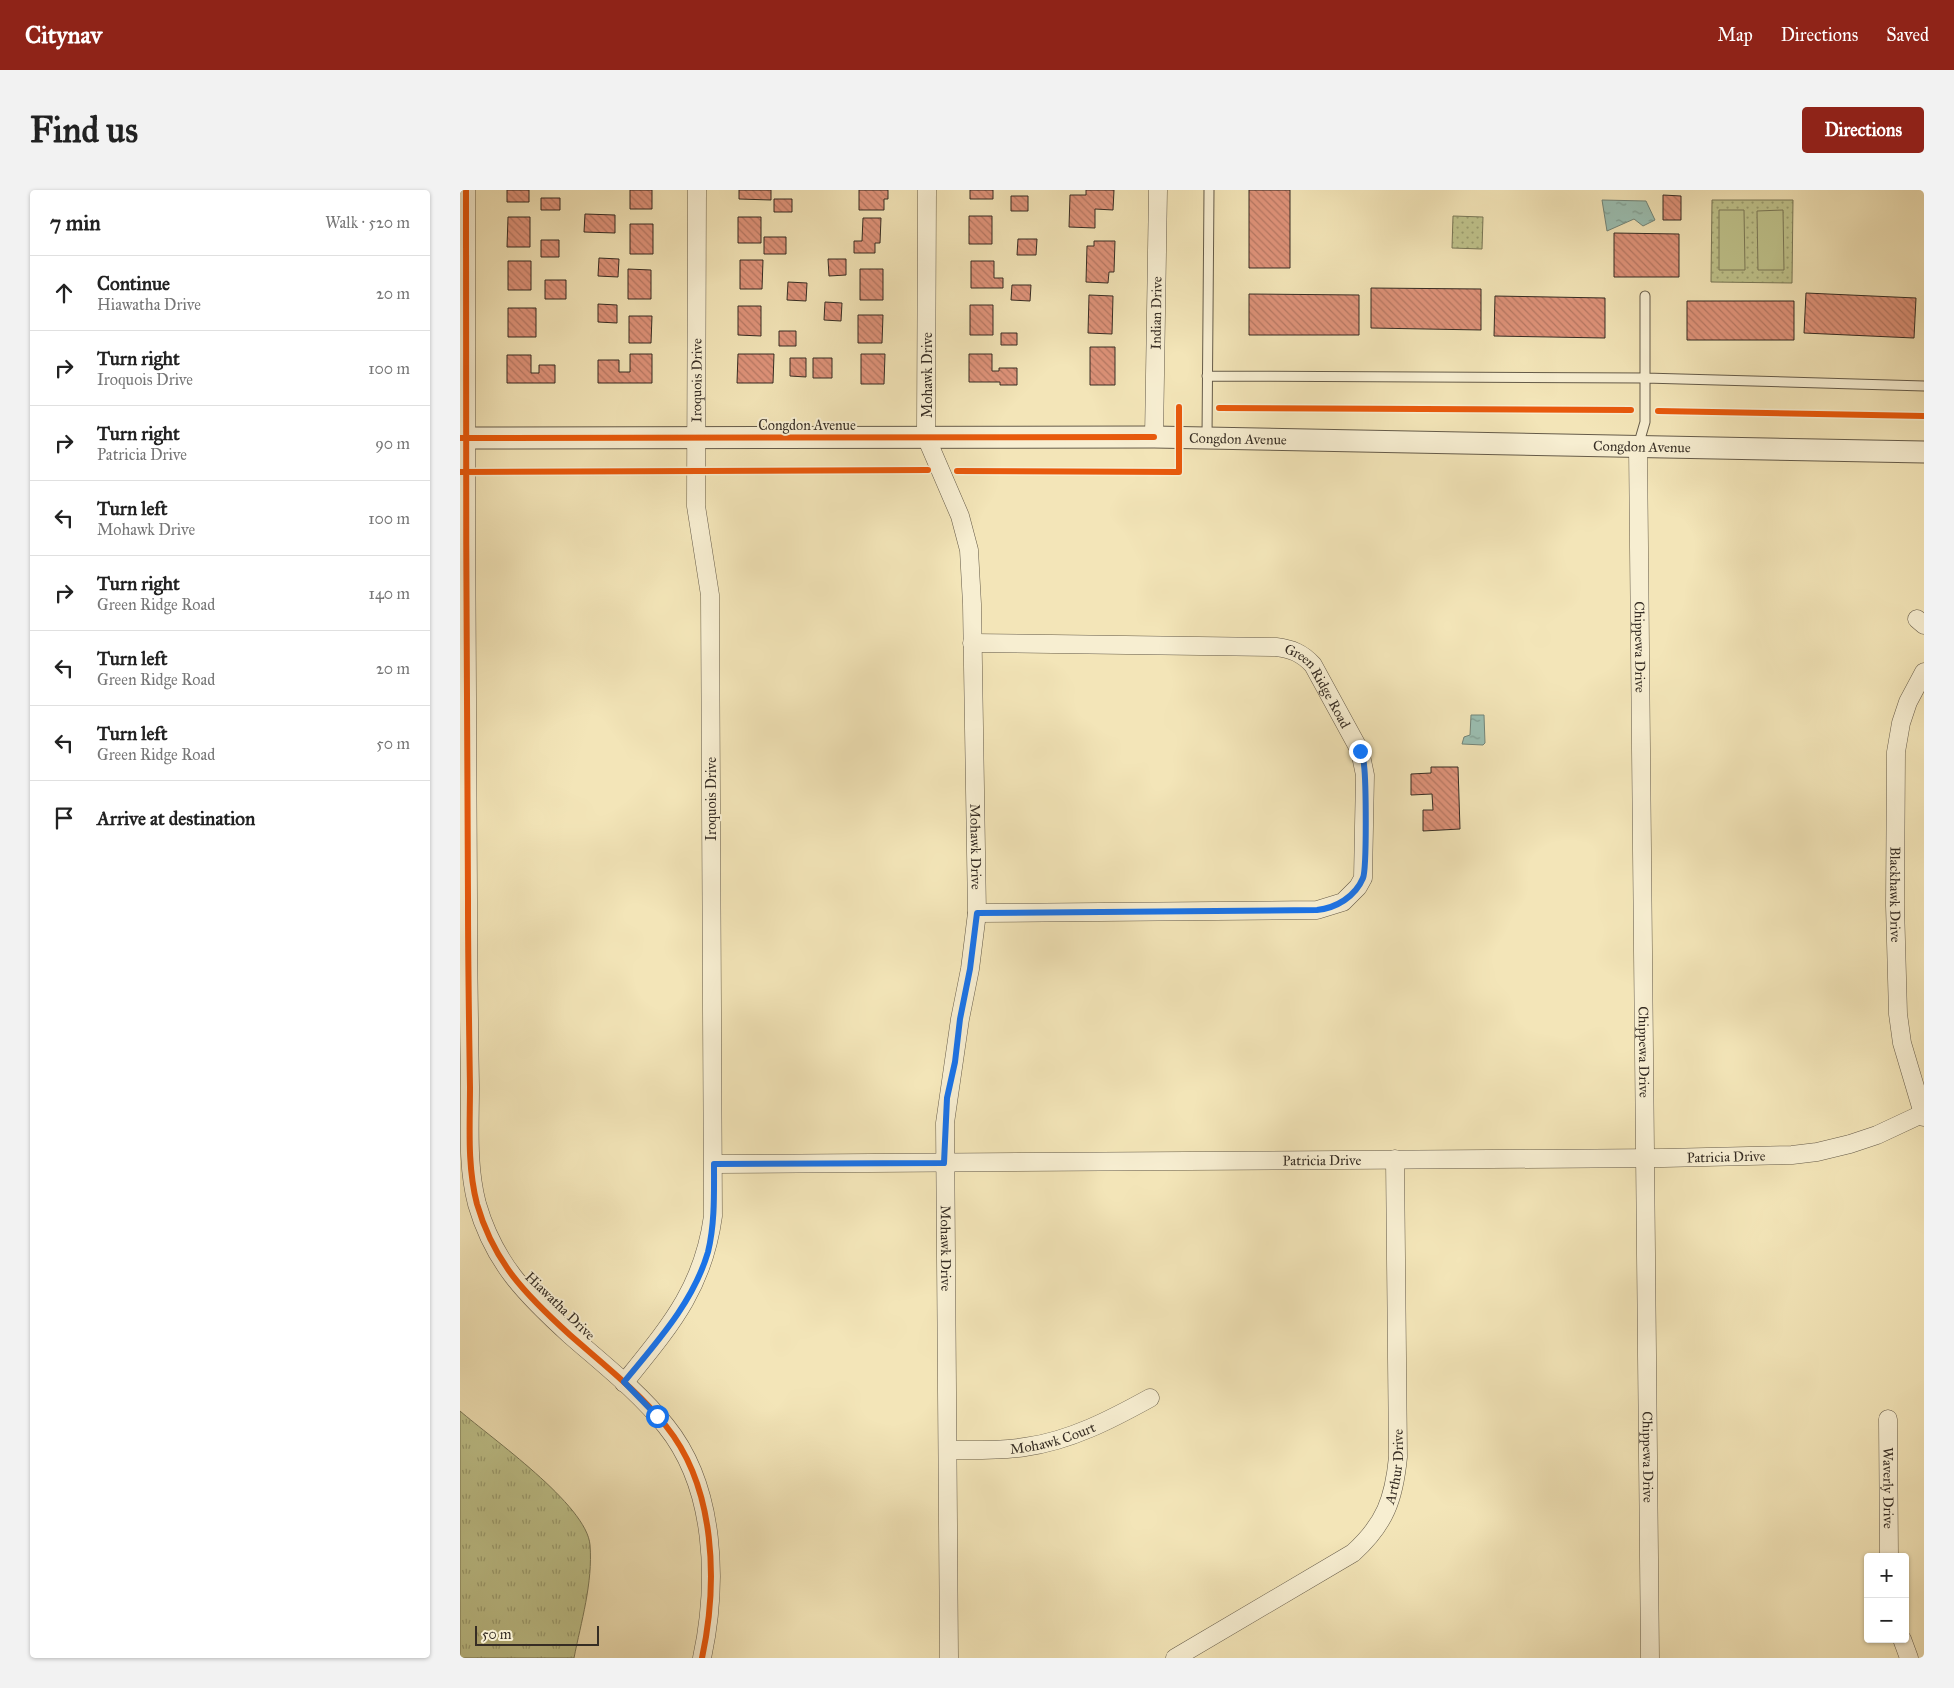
<!DOCTYPE html>
<html lang="en">
<head>
<meta charset="utf-8">
<style>
  :root { --surface:#fff; --page:#f2f2f2; --text:#222; --muted:#767676; --line:#e0e0e0; --accent:#8f2418 }
  body { margin:0; font-family:"IM FELL Great Primer",serif; background:var(--page); color:var(--text) }
  .controls { position:absolute; right:15px; bottom:15px; display:grid; overflow:hidden; border-radius:5px; box-shadow:0 1px 4px #0004 }
  .controls button { width:45px; height:45px; display:grid; place-items:center; padding:0; border:0; border-bottom:1px solid var(--line); background:var(--surface); color:var(--text); font:25px sans-serif }
  .scale { position:absolute; left:15px; bottom:12px; width:124px; box-sizing:border-box; padding-left:5px; border:2px solid #362d24; border-top:0; font-size:14px; line-height:18px; white-space:nowrap; color:#362d24; -webkit-text-stroke:4px #f7eed1; paint-order:stroke }
  .stop { position:absolute; width:15px; height:15px; margin:-11px; border:4px solid #1a73e8; border-radius:50%; background:#fff }
  .stop.end { background:#1a73e8; border-color:#fff; box-shadow:0 1px 5px #0008 }
  .list { margin:0; padding:0; list-style:none }
  h2 { display:flex; justify-content:space-between; align-items:center; height:65px; margin:0; padding:0 20px; font-size:21px }
  h2 small { font-size:16px; font-weight:400; color:var(--muted) }
  .list li { display:grid; grid-template-columns:32px 1fr auto; gap:15px; align-items:center; box-sizing:border-box; height:75px; padding:0 20px; border-top:1px solid var(--line) }
  .list b { display:block; font-size:19px; white-space:nowrap }
  .list p { margin:0; font-size:16px; white-space:nowrap; color:var(--muted) }
  .list em { font-size:16px; font-style:normal; color:var(--muted) }
  .icon { flex:none; width:28px; height:28px; fill:none; stroke:currentColor; stroke-width:2; stroke-linecap:round; stroke-linejoin:round }
  .map { position:relative; flex:none; width:1464px; height:1468px; overflow:hidden; border-radius:5px }
  header { display:flex; align-items:center; gap:30px; box-sizing:border-box; height:70px; padding:0 25px; background:var(--accent); color:#fff }
  header strong { font-size:24px }
  nav { display:flex; gap:28px; margin-inline-start:auto; font-size:18px }
  .intro { display:flex; align-items:center; justify-content:space-between; box-sizing:border-box; height:120px; padding:0 30px }
  h1 { margin:0; font-size:35px }
  .button { padding:12px 22px; border-radius:5px; background:var(--accent); color:#fff; font-size:18px; font-weight:700 }
  main { display:flex; gap:30px; padding:0 30px }
  aside { flex:1; background:var(--surface); border-radius:5px; box-shadow:0 1px 4px #0004 }
  .map>svg:first-child { display:block }
  .grass { fill:url(#grass-tufts); stroke:#7a7858 }
  .park { fill:url(#park-dots); stroke:#7a7858 }
  .garden { fill:#bfc38c; stroke:#7a7858 }
  .water { fill:url(#water-ripples); stroke:#738579 }
  .building { fill:url(#building-back-hatch); stroke:#362d24 }
  .lines { fill:none; stroke-linecap:round; stroke-linejoin:round }
  .service-casing { stroke:#655b49; stroke-width:11 }
  .minor-casing { stroke:#655b49; stroke-width:19 }
  .tertiary-casing { stroke:#655b49; stroke-width:23 }
  .service { stroke:#f7eed1; stroke-width:9 }
  .minor { stroke:#f7eed1; stroke-width:18 }
  .tertiary { stroke:#f7eed1; stroke-width:21 }
  .cycleway-casing { stroke:#f7eed1; stroke-width:9 }
  .cycleway { stroke:#e8590c; stroke-width:6 }
  .route { stroke:#1a73e8; stroke-width:6 }
  .labels { text-anchor:middle; dominant-baseline:central; stroke-width:4; stroke-linejoin:round; paint-order:stroke }
  .street-label { font-size:14px; fill:#362d24; stroke:#f7eed1 }
</style>
</head>
<body>
<header>
<strong>Citynav</strong>
<nav><a>Map</a><a>Directions</a><a>Saved</a></nav>
</header>
<div class="intro"><h1>Find us</h1><a class="button">Directions</a></div>
<main>
<aside>
<h2>7 min<small>Walk · 520 m</small></h2>
<ul class="list">
<li><svg class="icon" aria-label="ahead" viewBox="0 0 24 24"><path d="M12 20V5M6 11l6-6 6 6"/></svg><div><b>Continue</b><p>Hiawatha Drive</p></div><em>20 m</em></li>
<li><svg class="icon" aria-label="right" viewBox="0 0 24 24"><path d="M7 20v-9h11M14 6l5 5-5 5"/></svg><div><b>Turn right</b><p>Iroquois Drive</p></div><em>100 m</em></li>
<li><svg class="icon" aria-label="right" viewBox="0 0 24 24"><path d="M7 20v-9h11M14 6l5 5-5 5"/></svg><div><b>Turn right</b><p>Patricia Drive</p></div><em>90 m</em></li>
<li><svg class="icon" aria-label="left" viewBox="0 0 24 24"><path d="M17 20v-9H6M10 6l-5 5 5 5"/></svg><div><b>Turn left</b><p>Mohawk Drive</p></div><em>100 m</em></li>
<li><svg class="icon" aria-label="right" viewBox="0 0 24 24"><path d="M7 20v-9h11M14 6l5 5-5 5"/></svg><div><b>Turn right</b><p>Green Ridge Road</p></div><em>140 m</em></li>
<li><svg class="icon" aria-label="left" viewBox="0 0 24 24"><path d="M17 20v-9H6M10 6l-5 5 5 5"/></svg><div><b>Turn left</b><p>Green Ridge Road</p></div><em>20 m</em></li>
<li><svg class="icon" aria-label="left" viewBox="0 0 24 24"><path d="M17 20v-9H6M10 6l-5 5 5 5"/></svg><div><b>Turn left</b><p>Green Ridge Road</p></div><em>50 m</em></li>
<li><svg class="icon" aria-label="arrive" viewBox="0 0 24 24"><path d="M6 21V4h12l-3 4 3 4H6"/></svg><div><b>Arrive at destination</b></div></li>
</ul>
</aside>
<div class="map">
<svg width="1464" height="1468" viewBox="0 0 1464 1468">
  <defs>
    <pattern id="grass-tufts" width="24" height="20" patternUnits="userSpaceOnUse" patternTransform="scale(1.25)"><rect width="24" height="20" fill="#bfc38c"/><path d="M3 7l-1-3M5 7V3M7 7l1-3M15 17l-1-3M17 17v-4M19 17l1-3" fill="none" stroke="#9c9f72"/></pattern>
    <pattern id="park-dots" width="8" height="8" patternUnits="userSpaceOnUse" patternTransform="scale(1.25)"><rect width="8" height="8" fill="#bfc38c"/><path d="M2 2h.1M6 6h.1" fill="none" stroke="#9c9f72" stroke-width="1.8" stroke-linecap="round"/></pattern>
    <pattern id="water-ripples" width="26" height="14" patternUnits="userSpaceOnUse" patternTransform="scale(1.25)"><rect width="26" height="14" fill="#9bbfb2"/><path d="M2 4q2-2 4 0t4 0M15 11q2-2 4 0t4 0" fill="none" stroke="#7f9c91"/></pattern>
    <pattern id="building-back-hatch" width="6" height="6" patternUnits="userSpaceOnUse" patternTransform="scale(1.25)"><rect width="6" height="6" fill="#df937a"/><path d="M-1 5l2 2M0 0l6 6M5-1l2 2" fill="none" stroke="#b67864"/></pattern>
  </defs>
  <rect width="100%" height="100%" fill="#f3e5b8"/>
  <filter id="stains"><feTurbulence type="fractalNoise" baseFrequency=".004" numOctaves="4"/><feColorMatrix values="0 0 0 0 .2 0 0 0 0 .09 0 0 0 0 .02 0 0 0 .5 -.17"/></filter>
  <radialGradient id="worn" r=".72"><stop offset=".6" stop-color="#630" stop-opacity="0"/><stop offset="1" stop-color="#630" stop-opacity=".3"/></radialGradient>
  <path class="grass" d="M0,1221C31,1248 127,1315 130,1355C133,1393 121,1432 114,1468H0Z"/>
  <path class="park" d="M1252,10H1333L1332,93L1251,92Z
    M993,26L1023,27L1022,59L992,58Z"/>
  <path class="garden" d="M1259,20H1284L1285,80H1259Z
    M1323,20L1324,80H1298L1297,21Z"/>
  <path class="water" d="M1142,10L1186,11L1195,30L1183,36L1174,29L1147,41Z
    M1011,525H1024L1025,553L1023,555L1002,554L1004,547L1010,545Z"/>
  <path class="building" d="M47,0H69V12H47Z
    M170,0H192V19H170Z
    M279,0H311V10L279,9Z
    M399,0H428V9H424V20H399Z
    M510,0H533V9H510Z
    M626,0H654L653,20L635,19V38L609,37L610,5H626Z
    M789,0H830V78H789Z
    M1203,5L1221,6V30H1203Z
    M551,6H568V21H551Z
    M81,8H100V20H81Z
    M314,9H332V22H314Z
    M125,24L155,25V43L124,42Z
    M509,26H532V54H509Z
    M48,27H70V57H47Z
    M278,27H301V53H278Z
    M403,28H421L420,53H415V63H394V51H402Z
    M170,34H193V64H170Z
    M1154,43L1219,44V87H1154Z
    M304,47H326V64H304Z
    M558,49H577L576,65H557Z
    M81,50H99V67H81Z
    M634,51H655L654,82H649L648,93L626,92L627,56H634Z
    M139,68L159,69L158,87L138,86Z
    M368,69H386V85L369,86Z
    M280,70H303L302,99H280Z
    M48,71H71V100H48Z
    M511,71H534V88H543V98H511Z
    M168,79L191,80V109H168Z
    M400,79H423V110H400Z
    M85,90H106V109H85Z
    M328,92L347,93L346,111L327,110Z
    M552,95H571L570,111L551,110Z
    M911,98L1021,99V140L911,138Z
    M1346,103L1456,108L1454,148L1344,143Z
    M789,104L899,105V145H789Z
    M629,105L653,106L652,144L628,143Z
    M1035,106L1145,108V148L1034,146Z
    M1227,111H1334V150H1227Z
    M365,112L382,113L381,131L364,130Z
    M138,114L157,115V133L138,132Z
    M510,115H533V145H510Z
    M278,116H301V146L278,145Z
    M48,118H76V147H48Z
    M398,125H423L422,153H398Z
    M169,126H192L191,153H169Z
    M319,141H336V156H319Z
    M541,143H557V155H541Z
    M630,157H655V195H630Z
    M170,164H192V193H138V170H159V182H170Z
    M278,164H314L313,193H277Z
    M401,164H425L424,194H401Z
    M509,164H532V181H539V178H557V195H540V192H509Z
    M47,165H71V183H79V175H95V193H47Z
    M330,168H346V187L330,186Z
    M353,168H372V188H353Z
    M971,577H998L1000,639L963,641V620H973L972,604L951,605V584L971,583Z"/>
  <g class="lines">
    <defs>
      <path id="service" d="M747,186L1185,188L1464,196
        M747,247L749,0
        M1178,256L1185,232V106"/>
      <g id="minor">
        <path d="M6,0C6,237 6,473 8,710C8,772 9,835 10,897C10,935 7,976 17,1014C34,1073 66,1105 110,1145C143,1174 179,1202 206,1236C256,1298 258,1393 242,1468"/>
        <path id="s1" d="M467,0L466,247L500,326L509,360L512,414L517,723L510,779L500,829L485,933L489,1468"/>
        <path id="s2" d="M694,247L698,0"/>
        <path id="s3" d="M1178,256L1190,1468"/>
        <path d="M1457,429L1464,435"/>
        <path id="s4" d="M512,453L816,457C832,459 842,463 853,475L900,561L905,585L903,688L898,697L883,712L857,720L517,723"/>
        <path id="s5" d="M1464,482L1448,512L1441,533L1436,562L1435,715L1438,824L1442,853L1464,927"/>
        <path id="s6" d="M254,974L1204,968L1332,965L1357,962L1390,954L1417,945L1462,924"/>
        <path id="s7" d="M164,1193C209,1137 243,1099 253,1026L250,405L236,316L237,0"/>
        <path id="s8" d="M1428,1229L1429,1367"/>
        <path id="s9" d="M488,1260C513,1260 540,1261 565,1257C610,1251 652,1229 690,1208"/>
        <path d="M1442,1449L1449,1468"/>
        <path id="s10" d="M715,1468L893,1363C925,1334 934,1309 938,1267L935,969"/>
      </g>
      <g id="tertiary">
        <path id="s11" d="M0,248L694,247L1464,262"/>
      </g>
    </defs>
    <use href="#service" class="service-casing"/>
    <use href="#minor" class="minor-casing"/>
    <use href="#tertiary" class="tertiary-casing"/>
    <use href="#service" class="service"/>
    <use href="#minor" class="minor"/>
    <use href="#tertiary" class="tertiary"/>
    <defs>
      <path id="cycleway" d="M6,0C6,237 6,473 8,710C8,772 9,835 10,897C10,935 7,976 17,1014C34,1073 66,1105 110,1145C143,1174 179,1202 206,1236C256,1298 258,1393 242,1468
        M759,218L1171,220
        M1198,221L1464,226
        M0,248L694,247
        M497,281L719,282V217
        M0,282L468,280"/>
    </defs>
    <use href="#cycleway" class="cycleway-casing"/>
    <use href="#cycleway" class="cycleway"/>
  </g>
  <g class="lines">
    <path class="route" d="M197,1226L164,1192C196,1153 233,1113 248,1062C255,1033 254,1003 254,974L484,973L487,908L495,872L500,829L510,779L517,723L857,720C876,718 895,707 903,688C907,677 906,591 904,575C904,570 902,566 900,561"/>
  </g>
  <g class="labels">
    <g class="street-label">
      <text stroke="none"><textPath href="#s2" startOffset="124">Indian Drive</textPath></text>
      <text transform="translate(467 185) rotate(-90)">Mohawk Drive</text>
      <text stroke="none"><textPath href="#s7" startOffset="1029">Iroquois Drive</textPath></text>
      <text x="347" y="235">Congdon Avenue</text>
      <text stroke="none"><textPath href="#s11" startOffset="778">Congdon Avenue</textPath></text>
      <text stroke="none"><textPath href="#s11" startOffset="1182">Congdon Avenue</textPath></text>
      <text stroke="none"><textPath href="#s3" startOffset="201">Chippewa Drive</textPath></text>
      <text stroke="none"><textPath href="#s4" startOffset="365">Green Ridge Road</textPath></text>
      <text transform="translate(251 609) rotate(-90)">Iroquois Drive</text>
      <text stroke="none"><textPath href="#s1" startOffset="665">Mohawk Drive</textPath></text>
      <text stroke="none"><textPath href="#s5" startOffset="228">Blackhawk Drive</textPath></text>
      <text stroke="none"><textPath href="#s3" startOffset="606">Chippewa Drive</textPath></text>
      <text stroke="none"><textPath href="#s6" startOffset="1012">Patricia Drive</textPath></text>
      <text stroke="none"><textPath href="#s6" startOffset="608">Patricia Drive</textPath></text>
      <text stroke="none"><textPath href="#s1" startOffset="1069">Mohawk Drive</textPath></text>
      <text transform="translate(100 1116) rotate(44)">Hiawatha Drive</text>
      <text stroke="none"><textPath href="#s9" startOffset="106">Mohawk Court</textPath></text>
      <text stroke="none"><textPath href="#s3" startOffset="1011">Chippewa Drive</textPath></text>
      <text stroke="none"><textPath href="#s10" startOffset="306">Arthur Drive</textPath></text>
      <text stroke="none"><textPath href="#s8" startOffset="69">Waverly Drive</textPath></text>
    </g>
  </g>
  <rect width="100%" height="100%" filter="url(#stains)"/>
  <rect width="100%" height="100%" fill="url(#worn)"/>
</svg>
<div class="controls">
<button>+</button>
<button>−</button>
</div>
<div class="scale">50 m</div>
<div class="stop" style="left:197px;top:1226px"></div>
<div class="stop end" style="left:900px;top:561px"></div>
</div>
</main>
</body>
</html>
